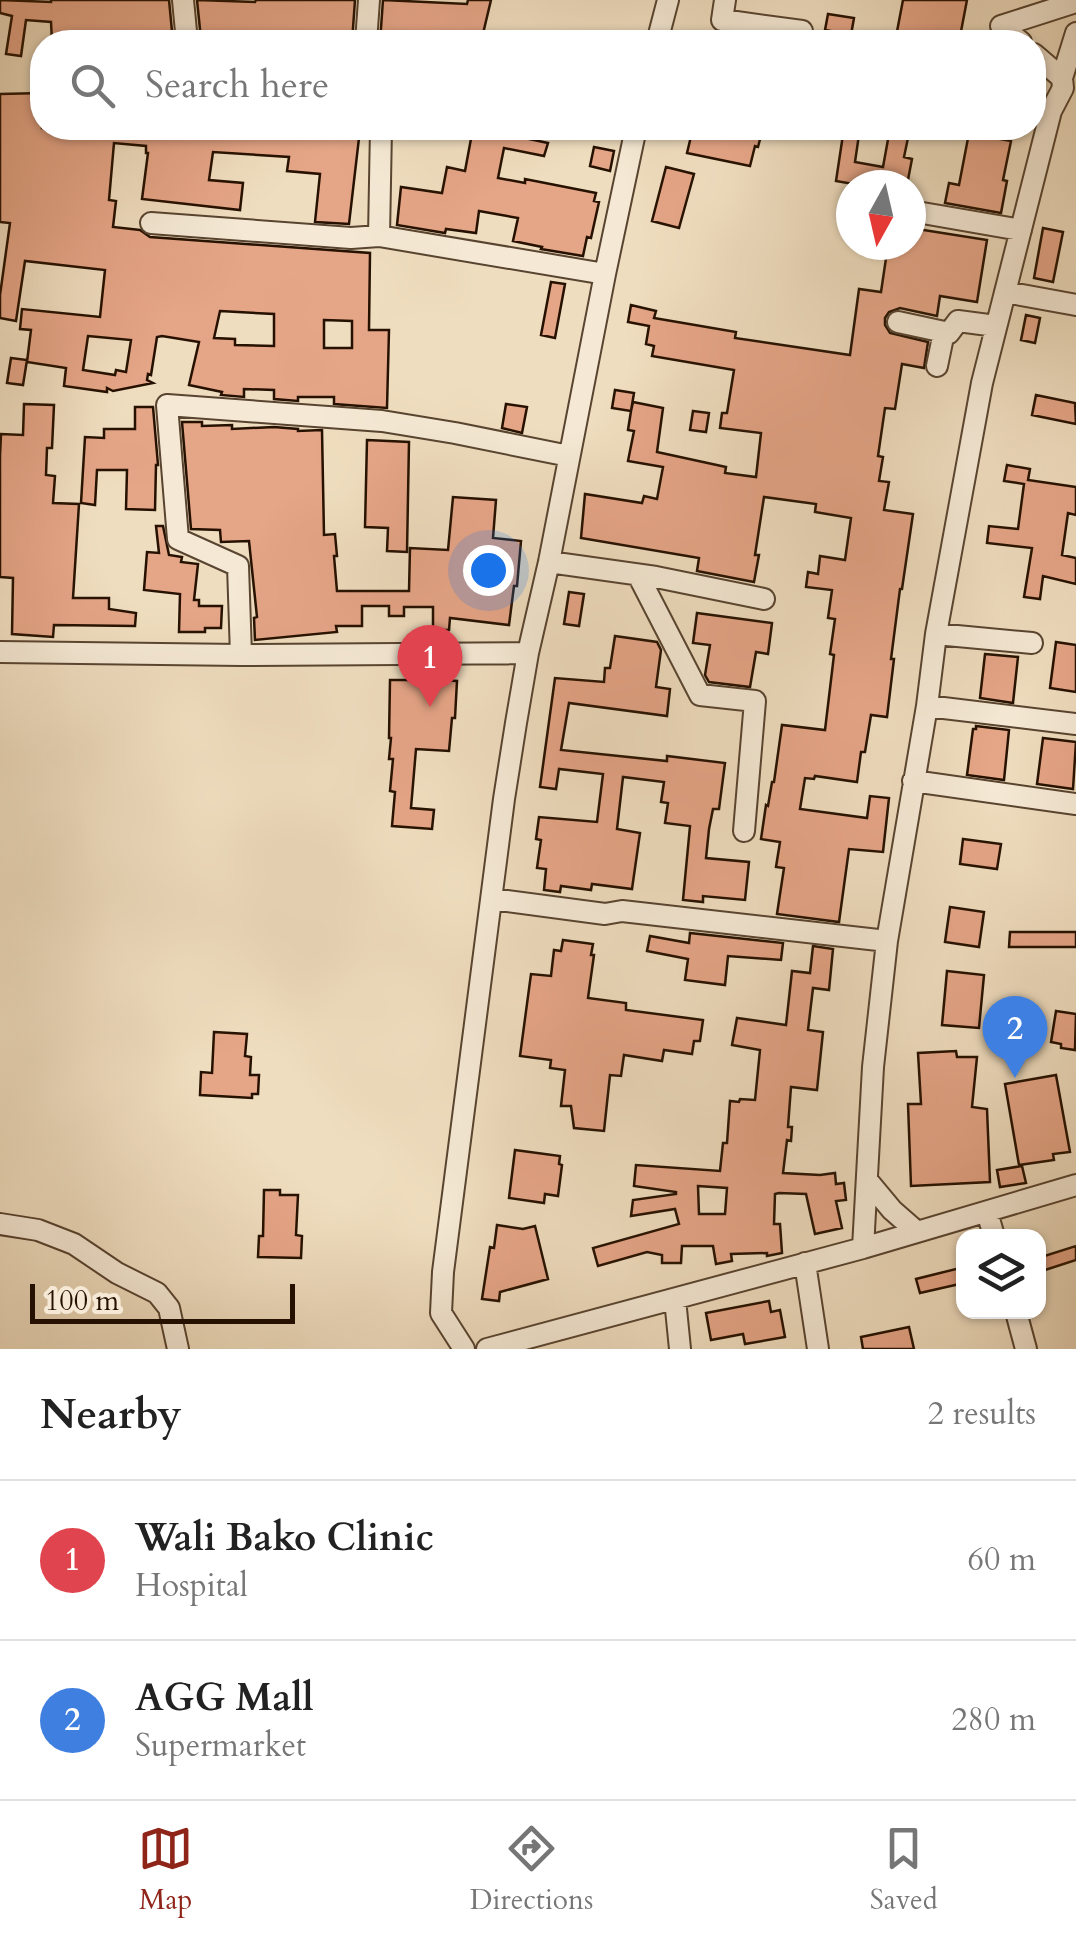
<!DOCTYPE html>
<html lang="en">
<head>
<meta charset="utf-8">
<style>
  :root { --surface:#fff; --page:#f6f6f6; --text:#222; --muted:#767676; --line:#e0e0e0; --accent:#8f2418 }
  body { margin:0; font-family:Cardo,serif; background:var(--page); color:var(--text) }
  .controls { position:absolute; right:30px; bottom:30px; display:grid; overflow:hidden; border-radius:20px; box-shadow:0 2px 8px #0004 }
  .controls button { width:90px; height:90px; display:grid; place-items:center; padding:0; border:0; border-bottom:2px solid var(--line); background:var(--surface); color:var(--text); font:50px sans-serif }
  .compass { position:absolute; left:836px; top:170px; width:90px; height:90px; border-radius:50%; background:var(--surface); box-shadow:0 2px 8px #0004; rotate:188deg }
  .scale { position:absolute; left:30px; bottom:25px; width:265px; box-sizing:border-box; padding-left:10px; border:5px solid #261100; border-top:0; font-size:28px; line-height:35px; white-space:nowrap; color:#261100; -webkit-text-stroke:8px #f5e9d5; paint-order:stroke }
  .you { position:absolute; left:488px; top:570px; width:35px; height:35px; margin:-25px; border:8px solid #fff; border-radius:50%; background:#1a73e8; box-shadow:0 0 0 15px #1a73e833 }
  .badge { display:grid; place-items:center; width:65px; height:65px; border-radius:50%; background:var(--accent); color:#fff; font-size:32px; font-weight:700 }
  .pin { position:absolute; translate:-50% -82px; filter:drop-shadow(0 2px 5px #0008) }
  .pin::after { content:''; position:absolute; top:52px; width:35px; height:30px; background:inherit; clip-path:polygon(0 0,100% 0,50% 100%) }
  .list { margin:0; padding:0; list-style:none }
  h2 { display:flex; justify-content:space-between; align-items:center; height:130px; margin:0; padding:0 40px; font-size:42px }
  h2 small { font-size:32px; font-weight:400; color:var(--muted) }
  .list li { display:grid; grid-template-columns:65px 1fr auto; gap:30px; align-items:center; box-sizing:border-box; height:160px; padding:0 40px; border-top:2px solid var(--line) }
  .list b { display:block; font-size:38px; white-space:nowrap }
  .list p { margin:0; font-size:32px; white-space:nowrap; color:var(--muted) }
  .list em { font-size:32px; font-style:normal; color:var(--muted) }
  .icon { flex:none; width:55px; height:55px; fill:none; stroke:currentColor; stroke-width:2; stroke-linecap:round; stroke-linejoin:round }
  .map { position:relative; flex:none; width:1076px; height:1349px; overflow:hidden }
  .search { position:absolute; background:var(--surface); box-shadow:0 2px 8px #0004; left:30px; right:30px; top:30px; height:110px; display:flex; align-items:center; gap:25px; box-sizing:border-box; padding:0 35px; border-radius:40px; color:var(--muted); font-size:38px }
  .sheet { height:450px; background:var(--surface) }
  nav { display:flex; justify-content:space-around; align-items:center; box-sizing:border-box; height:140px; border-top:2px solid var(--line); background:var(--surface); font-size:28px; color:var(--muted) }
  nav a { display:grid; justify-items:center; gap:5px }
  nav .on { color:var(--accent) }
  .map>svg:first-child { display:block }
  .building { fill:#e5a587; stroke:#261100; stroke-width:2.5; fill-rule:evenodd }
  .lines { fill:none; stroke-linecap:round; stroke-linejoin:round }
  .minor-casing { stroke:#584430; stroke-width:24 }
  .minor { stroke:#f5e9d5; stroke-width:20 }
</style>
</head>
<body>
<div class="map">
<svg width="1076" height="1349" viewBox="0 0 1076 1349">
  <rect width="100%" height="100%" fill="#efddbf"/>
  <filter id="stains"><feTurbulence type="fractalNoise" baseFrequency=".002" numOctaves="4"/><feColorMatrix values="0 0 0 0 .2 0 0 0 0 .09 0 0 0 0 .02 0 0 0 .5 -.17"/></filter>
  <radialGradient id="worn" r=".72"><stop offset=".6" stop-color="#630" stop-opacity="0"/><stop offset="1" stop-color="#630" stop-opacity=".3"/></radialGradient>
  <path class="building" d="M0,0L51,2V0H169L173,42H52L51,22L26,20L21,56L6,54L12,16L0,13Z
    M197,0L255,2L256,0H355L352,42H236L201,39Z
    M383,0L467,4L468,0H491L481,42H380Z
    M903,0H967L959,42H895Z
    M828,14L854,18L851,35L825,30Z
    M42,93V128H284L318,130V128H355L353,137L359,138L349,224L315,222L320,174L287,171L289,157L213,152L209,180L243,183L240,210L142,199L148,153H146V146L114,143L109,200L116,201L113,227L140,230L150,237L370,253L369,330H389L387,408L334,404V397H298V401L274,399V390L244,389V397L221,395L222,392L189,385L199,342L162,336L157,337L151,375L148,374L147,380L153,383L113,391L107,388V392L64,386L66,368L27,362L31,330L20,329L22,309L100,317L105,270L25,261L16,321L0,318V295L10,223L0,222V94ZM220,311L274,314V346L235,345V339L214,338ZM324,320L352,321V348H324ZM88,336L131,340L126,372L116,370L115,375L83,370Z
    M473,128H508L506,134L548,143L544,156L504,148L498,178L525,183V179L596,193L594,201L599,202L591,238L587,237L583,256L541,249L542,247L513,241L518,218L479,211L476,233L446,229L445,233L397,225L401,187L442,193L447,167L465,171Z
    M693,128H763L758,147L755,146L750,166L687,153Z
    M844,128H860L855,162L883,167L889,134L908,138L904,157L912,159L907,185H859L836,181Z
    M969,133L1011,141L1003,180L1007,181L1001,213L945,203L949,183L959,185Z
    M594,147L614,151L610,171L590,166Z
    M666,167L694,174L679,228L652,221Z
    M911,228L987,240L977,302L940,296L937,316L900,308L889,312L885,318V325L890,333L928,342L924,368L902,364L895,409L885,408L878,456L883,457L879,481L889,482L884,510L913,514L902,589H900L891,659H894L887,717L871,715L865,752H861L857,782L815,776L814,779L805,778L800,809L867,818L870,796L889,798L883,852L849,849L839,922L777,914L784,868L776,867L780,842L761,839L766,805L768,806L772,782H774L782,725L825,730L834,655L830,654L835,619L828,618L832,590L806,587L808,572L818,574L820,556L845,560L851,518L815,512L816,504L764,497L755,555H759L754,582L697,571L699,558L581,538L585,494L642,503L644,496L657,499L663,467L628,461L634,431L628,430L631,411L612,408L615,390L634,393L631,411L633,402L663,408L657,452L726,467L725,473L756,477L761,433L720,428L722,413H727L734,370L652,356L654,346L646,344L649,326L628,322L631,305L656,311L654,318L736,332L735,338L850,355L859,289L881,292L888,245H911Z
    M1043,228L1063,232L1053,282L1034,278Z
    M551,282L565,284L555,338L541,335Z
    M1026,315L1040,318L1035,343L1021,340Z
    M11,358L27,360L23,385L7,383Z
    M1036,395L1075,403L1076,424L1032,415Z
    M24,404L54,405L52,448H47L46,475L55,476L53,503L79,504L73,598H109V609L136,613L135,626L54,625L53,637L12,634L13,578L0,577V456L1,434L23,435Z
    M506,404L527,407L522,433L502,428Z
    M135,407H153L158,465H156L155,510L126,509L127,470H97L95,505L81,503L85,437L104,438V429H135Z
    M693,411L709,413L706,432L690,430Z
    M182,422H202V426L232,425V429L274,427L298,429V431L322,430L324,535L335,534L337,556H334L337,591H409L410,548L448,550L453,497L496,500L493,538L521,541L517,586H514L509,625L450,618L449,630H433V607H404V616H389V606H362V626H336L337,632L255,640L254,618L257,617L249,541L221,542L220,530L191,529Z
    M367,440L409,442L407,552L387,551L388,528L365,527Z
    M1007,465L1030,469L1028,480L1076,487V515L1068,513L1062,555L1076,558V584L1043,576L1040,599L1024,597L1032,548L987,543L989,526L1018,529L1024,484L1004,481Z
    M156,526H163L169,555L182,557L181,562L198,564L194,600H199V606H222L221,628H205V632H179L180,594L144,590L147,552L159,553Z
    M569,592L584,594L579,626L564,624Z
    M697,613L772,623L768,654L756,652L750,687L709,682L705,675L710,645L693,643Z
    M615,636L657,642L661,650L656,687L670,689L667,716L569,703L561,750L667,761V756L725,763L719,809H713L709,829L706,858L749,862L745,900L703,896V902L683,900L690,826L665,823L668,803L661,802L664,782L623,777L617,829L640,833L632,889L592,884L591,890L561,886L560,892L544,890L546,869L537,868L541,840L536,839L539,817L597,822L603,774L559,769L556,789L540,787L555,678L604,682L605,668H610Z
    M1056,642L1076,645V692L1050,688Z
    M985,654L1018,657L1013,703L980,698Z
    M412,678L457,681L455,718H452L449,751L416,749L411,808L434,810L432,829L392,826L395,792L390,791L393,759H389L391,738H389L390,680H412Z
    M976,726L1009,730L1004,780L967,775L973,729H976Z
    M1043,738L1076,742L1073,789L1037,784Z
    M963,839L1001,844L997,869L960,864Z
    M950,907L984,912L979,947L945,942Z
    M1010,932H1076V947H1009Z
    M690,933L783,943L781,960L728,956L725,985L685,980L688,959L647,951L650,936L689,943Z
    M563,940L593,944L591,955H594L588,998L626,1003V1010L703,1020L700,1041H694L692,1054L664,1050L662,1061L624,1055L621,1076L610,1075L604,1131L574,1128L571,1106H561L565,1070L550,1068L551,1060L520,1056L531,974L551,976L554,950L561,951Z
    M813,946L833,949L829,990L813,988L808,1030L823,1032L817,1090L791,1087L788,1127H792L791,1141L787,1140L783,1173L820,1175L835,1173L836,1184L844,1183L846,1200L836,1201L842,1228L815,1234L806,1194L779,1193L775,1194L774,1224H780L782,1253L767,1256V1253L731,1254L732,1261L716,1264L713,1246H682L681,1263H662V1255L647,1252L598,1266L593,1248L679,1224L675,1209L631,1216L633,1200L676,1194V1192L634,1186L636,1165L720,1171L723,1143H727L730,1101L739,1102L740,1099L755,1100L760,1050L732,1045L737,1018L786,1025L792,971L810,973ZM698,1186L727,1188L725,1214H699Z
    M947,971L984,975L979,1028L942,1025Z
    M1056,1011L1076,1014L1075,1050L1061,1048V1044L1051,1042Z
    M214,1032L247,1034L245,1056L251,1057L250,1075H259L258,1094H252V1098L200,1095L201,1072L212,1073Z
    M956,1051L957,1057H977L972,1107L987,1109L990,1182L911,1186L908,1104H921L918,1053Z
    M1056,1075L1070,1152L1053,1154L1054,1160L1019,1165L1005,1084Z
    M515,1150L560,1156L559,1164L562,1165L558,1196L545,1194L544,1203L509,1198Z
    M1022,1166L1026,1183L1000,1187L997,1170Z
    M264,1190H280V1195H298L296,1235L302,1236L301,1258L258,1257L259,1236H263Z
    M497,1225L523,1229L535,1226L548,1279L500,1292L499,1301L482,1299L490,1247L494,1248Z
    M1076,1246V1260L1042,1271L1038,1258Z
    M964,1267V1283L920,1293L916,1279Z
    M769,1301L771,1312L780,1310L785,1337L745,1344L743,1334L711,1340L706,1313Z
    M909,1327L914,1349H863L861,1337Z"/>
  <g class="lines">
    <defs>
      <path id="minor" d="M183,0L187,42
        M725,0L722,20L802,31
        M366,42L369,0
        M657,42L668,0
        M1021,42L1001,26L1076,2
        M1034,54L1062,78
        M381,128L379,236L605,274
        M911,211L1021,230
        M151,223L351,238L379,236
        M1005,292L1076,305
        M898,322L949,333L958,321L996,326
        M937,366L944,332
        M549,562L656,577L764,599
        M638,575L700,695L755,701L744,831
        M936,634L1032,643
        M0,652L241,655L528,653
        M241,655L238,566L178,539L167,405L382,421L455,433L569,456
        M927,706L1076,724
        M913,781L1076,804
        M492,899L605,914L622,911L887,941
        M867,1180L892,1210L916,1231
        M987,1212L994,1236
        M0,1224L38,1230L74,1244L117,1273L157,1293L169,1308L178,1349
        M863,1248L873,1067L887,941L927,706L936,634L982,383L1051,111L1063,88L1062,78L1076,33
        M805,1263L818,1349
        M675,1299L680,1349
        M1016,1312L1026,1349
        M464,1349L441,1313L443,1272L504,799L516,723L528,653L549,562L605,274L636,128
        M487,1349L863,1248L1076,1185"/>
    </defs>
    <use href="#minor" class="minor-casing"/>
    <use href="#minor" class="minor"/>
  </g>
  <rect width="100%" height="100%" filter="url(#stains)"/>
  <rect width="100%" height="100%" fill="url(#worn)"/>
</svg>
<div class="controls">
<button><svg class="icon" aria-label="layers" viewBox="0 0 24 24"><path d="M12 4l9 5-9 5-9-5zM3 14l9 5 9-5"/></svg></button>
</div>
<svg class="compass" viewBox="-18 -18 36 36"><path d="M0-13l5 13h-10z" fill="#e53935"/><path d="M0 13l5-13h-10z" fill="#767676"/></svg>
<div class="scale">100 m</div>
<div class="you"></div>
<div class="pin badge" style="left:430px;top:707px;background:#e0444e">1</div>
<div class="pin badge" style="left:1015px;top:1078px;background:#3f7fe0">2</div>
<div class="search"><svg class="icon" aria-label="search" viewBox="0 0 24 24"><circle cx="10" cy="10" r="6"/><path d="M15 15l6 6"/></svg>Search here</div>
</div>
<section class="sheet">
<h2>Nearby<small>2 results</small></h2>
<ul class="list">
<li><span class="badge" style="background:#e0444e">1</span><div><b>Wali Bako Clinic</b><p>Hospital</p></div><em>60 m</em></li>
<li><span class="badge" style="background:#3f7fe0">2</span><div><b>AGG Mall</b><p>Supermarket</p></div><em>280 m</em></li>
</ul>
</section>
<nav>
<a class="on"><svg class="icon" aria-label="map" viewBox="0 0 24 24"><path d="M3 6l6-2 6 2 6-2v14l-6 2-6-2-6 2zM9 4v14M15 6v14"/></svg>Map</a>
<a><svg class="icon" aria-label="directions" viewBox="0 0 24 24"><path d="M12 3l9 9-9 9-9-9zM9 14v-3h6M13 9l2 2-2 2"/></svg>Directions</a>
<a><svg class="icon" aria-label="saved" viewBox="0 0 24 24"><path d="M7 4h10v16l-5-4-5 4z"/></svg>Saved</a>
</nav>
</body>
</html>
